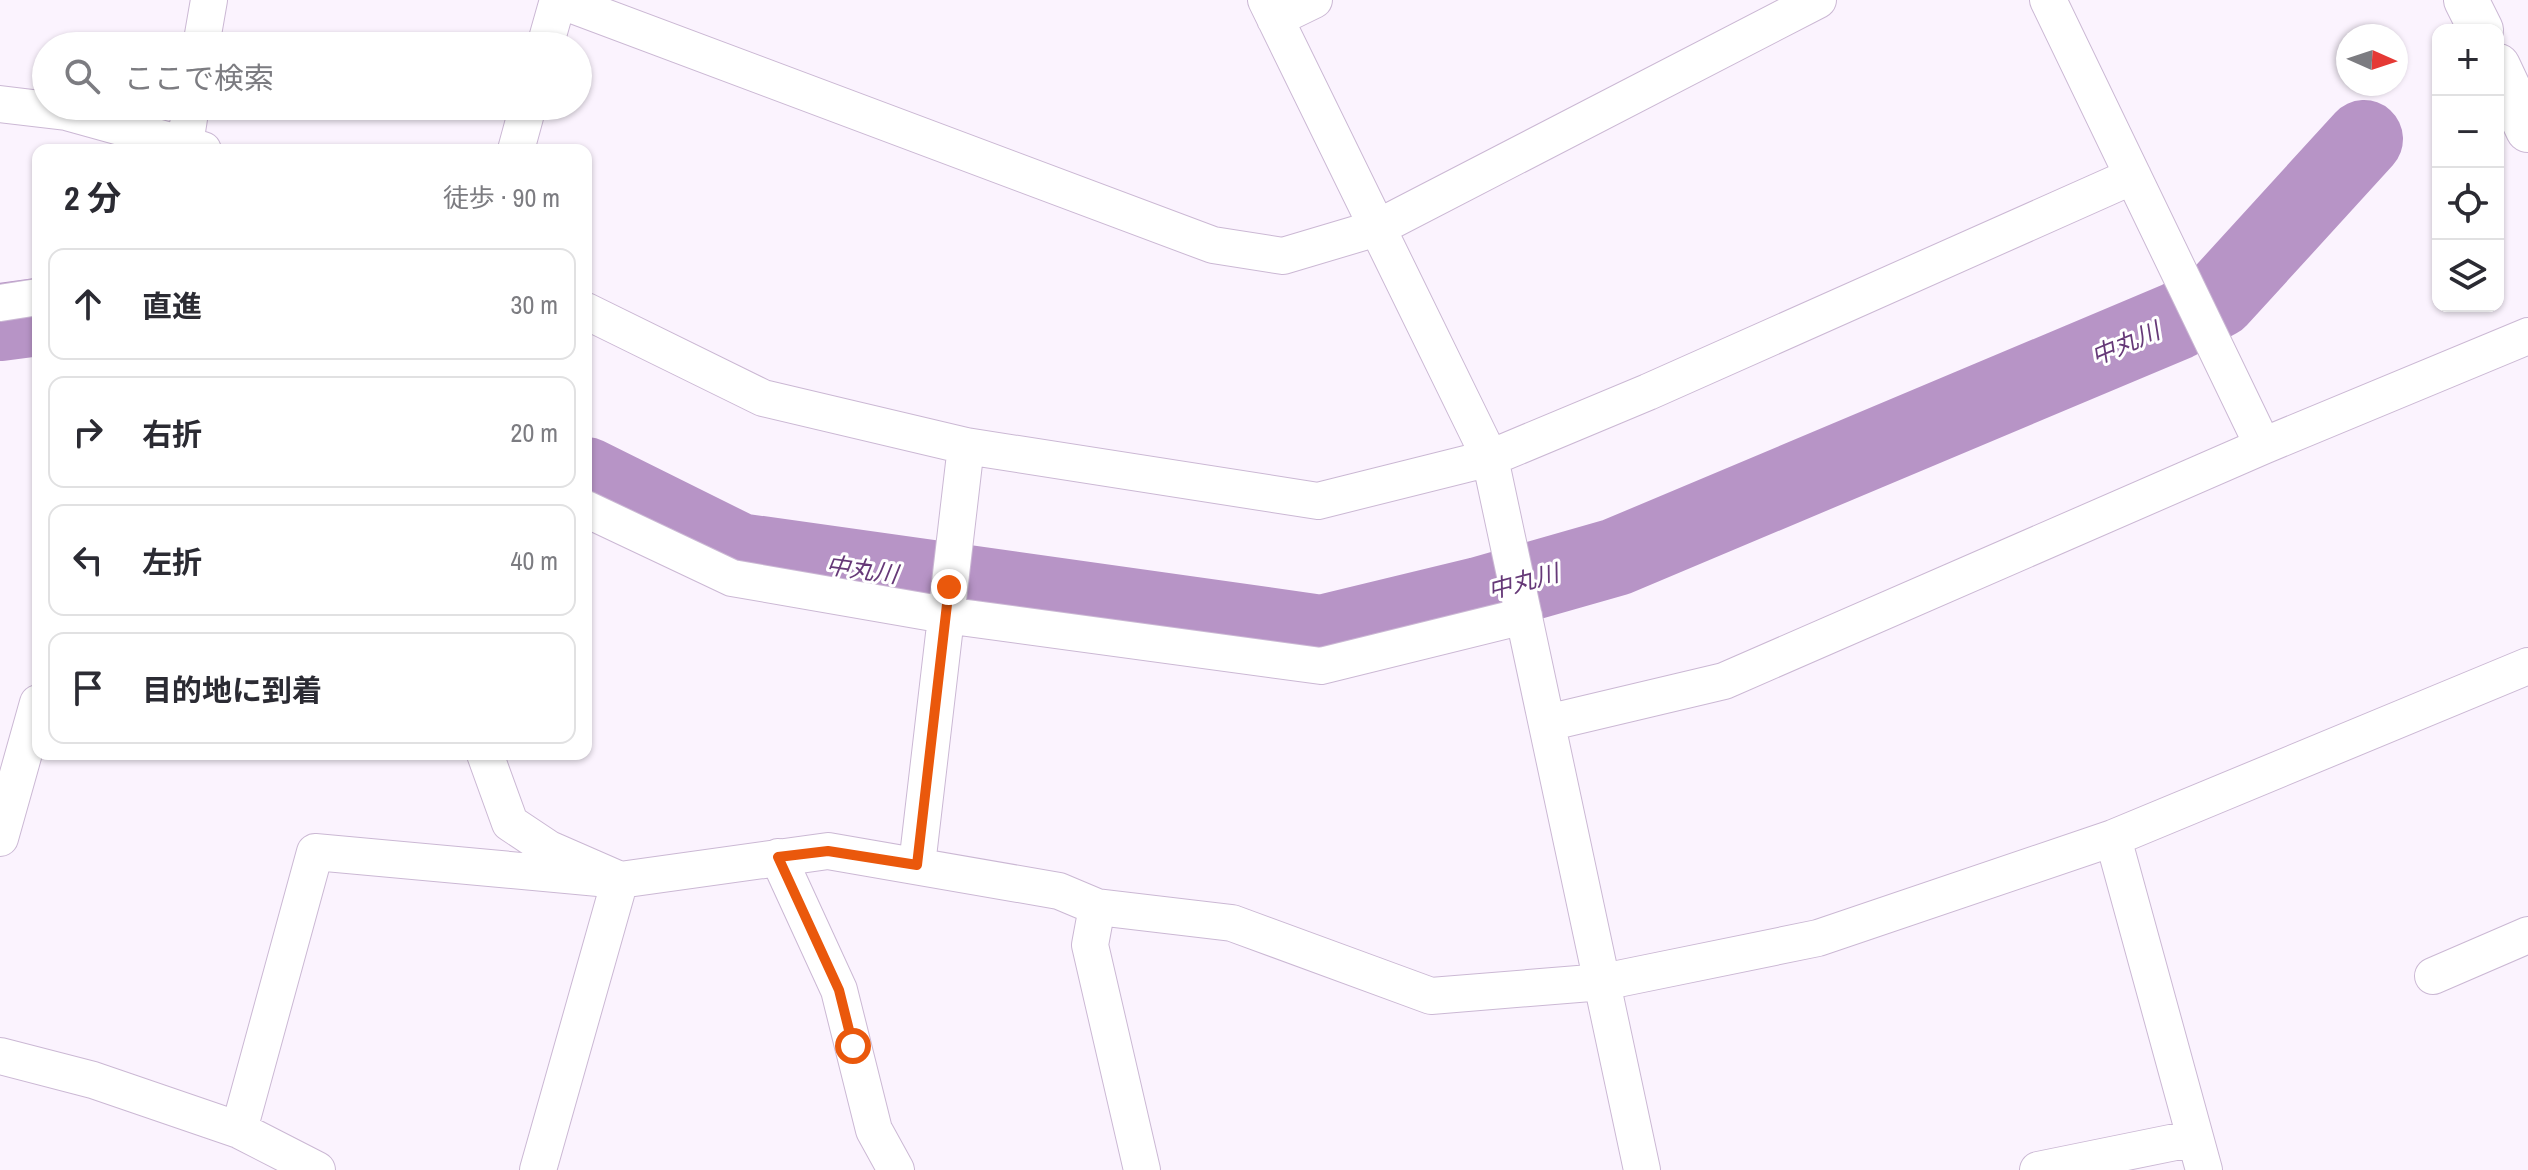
<!DOCTYPE html>
<html lang="ja">
<head>
<meta charset="utf-8">
<style>
  :root { --surface:#fff; --page:#f7f7f7; --text:#2b2b33; --muted:#7c7c81; --line:#e1e1e2 }
  body { margin:0; font-family:"Archivo Narrow","Noto Sans JP",sans-serif; background:var(--page); color:var(--text) }
  .controls { position:absolute; right:24px; top:24px; display:grid; overflow:hidden; border-radius:16px; box-shadow:0 2px 6px #0004 }
  .controls button { width:72px; height:72px; display:grid; place-items:center; padding:0; border:0; border-bottom:2px solid var(--line); background:var(--surface); color:var(--text); font:40px sans-serif }
  .compass { position:absolute; left:2336px; top:24px; width:72px; height:72px; border-radius:50%; background:var(--surface); box-shadow:0 2px 6px #0004; rotate:93deg }
  .stop { position:absolute; width:24px; height:24px; margin:-18px; border:6px solid #ea580c; border-radius:50%; background:#fff }
  .stop.end { background:#ea580c; border-color:#fff; box-shadow:0 2px 8px #0008 }
  .list { margin:0; padding:0; list-style:none }
  h2 { display:flex; justify-content:space-between; align-items:center; height:104px; margin:0; padding:0 32px; font-size:34px }
  h2 small { font-size:26px; font-weight:400; color:var(--muted) }
  .list li { display:grid; grid-template-columns:52px 1fr auto; gap:24px; align-items:center; box-sizing:border-box; height:112px; margin:0 16px 16px; padding:0 16px; border:2px solid var(--line); border-radius:16px }
  .list b { display:block; font-size:30px; white-space:nowrap }
  .list em { font-size:26px; font-style:normal; color:var(--muted) }
  .icon { flex:none; width:44px; height:44px; fill:none; stroke:currentColor; stroke-width:2; stroke-linecap:round; stroke-linejoin:round }
  .map { position:relative; flex:none; width:2528px; height:1170px; overflow:hidden }
  .search { position:absolute; background:var(--surface); box-shadow:0 2px 6px #0004; left:32px; top:32px; width:560px; height:88px; display:flex; align-items:center; gap:20px; box-sizing:border-box; padding:0 28px; border-radius:44px; color:var(--muted); font-size:30px }
  .panel { position:absolute; background:var(--surface); box-shadow:0 2px 6px #0004; left:32px; top:144px; width:560px; height:616px; border-radius:16px }
  .map>svg:first-child { display:block }
  .lines { fill:none; stroke-linecap:round; stroke-linejoin:round }
  .river { stroke:#b794c6; stroke-width:78 }
  .minor-casing { stroke:#cbb8d4; stroke-width:38 }
  .tertiary-casing { stroke:#cbb8d4; stroke-width:46 }
  .minor { stroke:#fff; stroke-width:36 }
  .tertiary { stroke:#fff; stroke-width:44 }
  .route { stroke:#ea580c; stroke-width:10 }
  .labels { text-anchor:middle; dominant-baseline:central; stroke-width:6; stroke-linejoin:round; paint-order:stroke }
  .water-label { font-size:24px; font-style:italic; fill:#663978; stroke:#fff }
</style>
</head>
<body>
<div class="map">
<svg width="2528" height="1170" viewBox="0 0 2528 1170">
  <rect width="100%" height="100%" fill="#fbf3fe"/>
  <g class="lines">
    <path class="river" d="M0,322L38,317
      M586,476L739,552L1322,634L1479,596L1616,557L2177,321L2218,299L2364,139"/>
    <defs>
      <path id="minor" d="M559,0L1213,245L1283,256L1377,228L1818,0
        M1266,0L1490,458L1642,1170
        M2048,0L2263,446
        M1275,19L1314,0
        M201,46L209,0
        M545,46L558,0
        M0,104L66,112L203,150
        M184,150L191,106
        M516,150L528,106
        M0,303L38,297
        M586,311L763,398L966,446L1318,501L1490,458L1648,392L2133,176
        M586,509L732,578L945,615L1321,666L1524,616
        M1547,723L1724,681L2263,446L2528,336
        M485,754L510,823L549,849L620,880L828,851L1059,891L1097,907L1232,923L1431,996L1603,982L1818,938L2113,838L2528,666
        M0,838L38,703
        M2113,838L2204,1170
        M778,857L839,990L874,1130L896,1170
        M917,865L966,446
        M1097,907L1090,945L1142,1170
        M2433,976L2528,935
        M0,1056L93,1080L239,1130L317,1170
        M239,1130L315,852L620,880L538,1170
        M2038,1170L2195,1138"/>
      <path id="tertiary" d="M2466,0L2481,30
        M2498,66L2528,130"/>
    </defs>
    <use href="#minor" class="minor-casing"/>
    <use href="#tertiary" class="tertiary-casing"/>
    <use href="#minor" class="minor"/>
    <use href="#tertiary" class="tertiary"/>
  </g>
  <g class="lines">
    <path class="route" d="M853,1046L839,990L778,857L828,851L917,865L949,587"/>
  </g>
  <g class="labels">
    <g class="water-label">
      <text transform="translate(2125 343) rotate(-23)">中丸川</text>
      <text transform="translate(862 569) rotate(8)">中丸川</text>
      <text transform="translate(1523 581) rotate(-15)">中丸川</text>
    </g>
  </g>
</svg>
<div class="controls">
<button>+</button>
<button>−</button>
<button><svg class="icon" aria-label="locate" viewBox="0 0 24 24"><circle cx="12" cy="12" r="6"/><path d="M12 2v4M12 18v4M2 12h4M18 12h4"/></svg></button>
<button><svg class="icon" aria-label="layers" viewBox="0 0 24 24"><path d="M12 4l9 5-9 5-9-5zM3 14l9 5 9-5"/></svg></button>
</div>
<svg class="compass" viewBox="-18 -18 36 36"><path d="M0-13l5 13h-10z" fill="#e53935"/><path d="M0 13l5-13h-10z" fill="#7c7c81"/></svg>
<div class="stop" style="left:853px;top:1046px"></div>
<div class="stop end" style="left:949px;top:587px"></div>
<div class="search"><svg class="icon" aria-label="search" viewBox="0 0 24 24"><circle cx="10" cy="10" r="6"/><path d="M15 15l6 6"/></svg>ここで検索</div>
<section class="panel">
<h2>2 分<small>徒歩 · 90 m</small></h2>
<ul class="list">
<li><svg class="icon" aria-label="ahead" viewBox="0 0 24 24"><path d="M12 20V5M6 11l6-6 6 6"/></svg><div><b>直進</b></div><em>30 m</em></li>
<li><svg class="icon" aria-label="right" viewBox="0 0 24 24"><path d="M7 20v-9h11M14 6l5 5-5 5"/></svg><div><b>右折</b></div><em>20 m</em></li>
<li><svg class="icon" aria-label="left" viewBox="0 0 24 24"><path d="M17 20v-9H6M10 6l-5 5 5 5"/></svg><div><b>左折</b></div><em>40 m</em></li>
<li><svg class="icon" aria-label="arrive" viewBox="0 0 24 24"><path d="M6 21V4h12l-3 4 3 4H6"/></svg><div><b>目的地に到着</b></div></li>
</ul>
</section>
</div>
</body>
</html>
